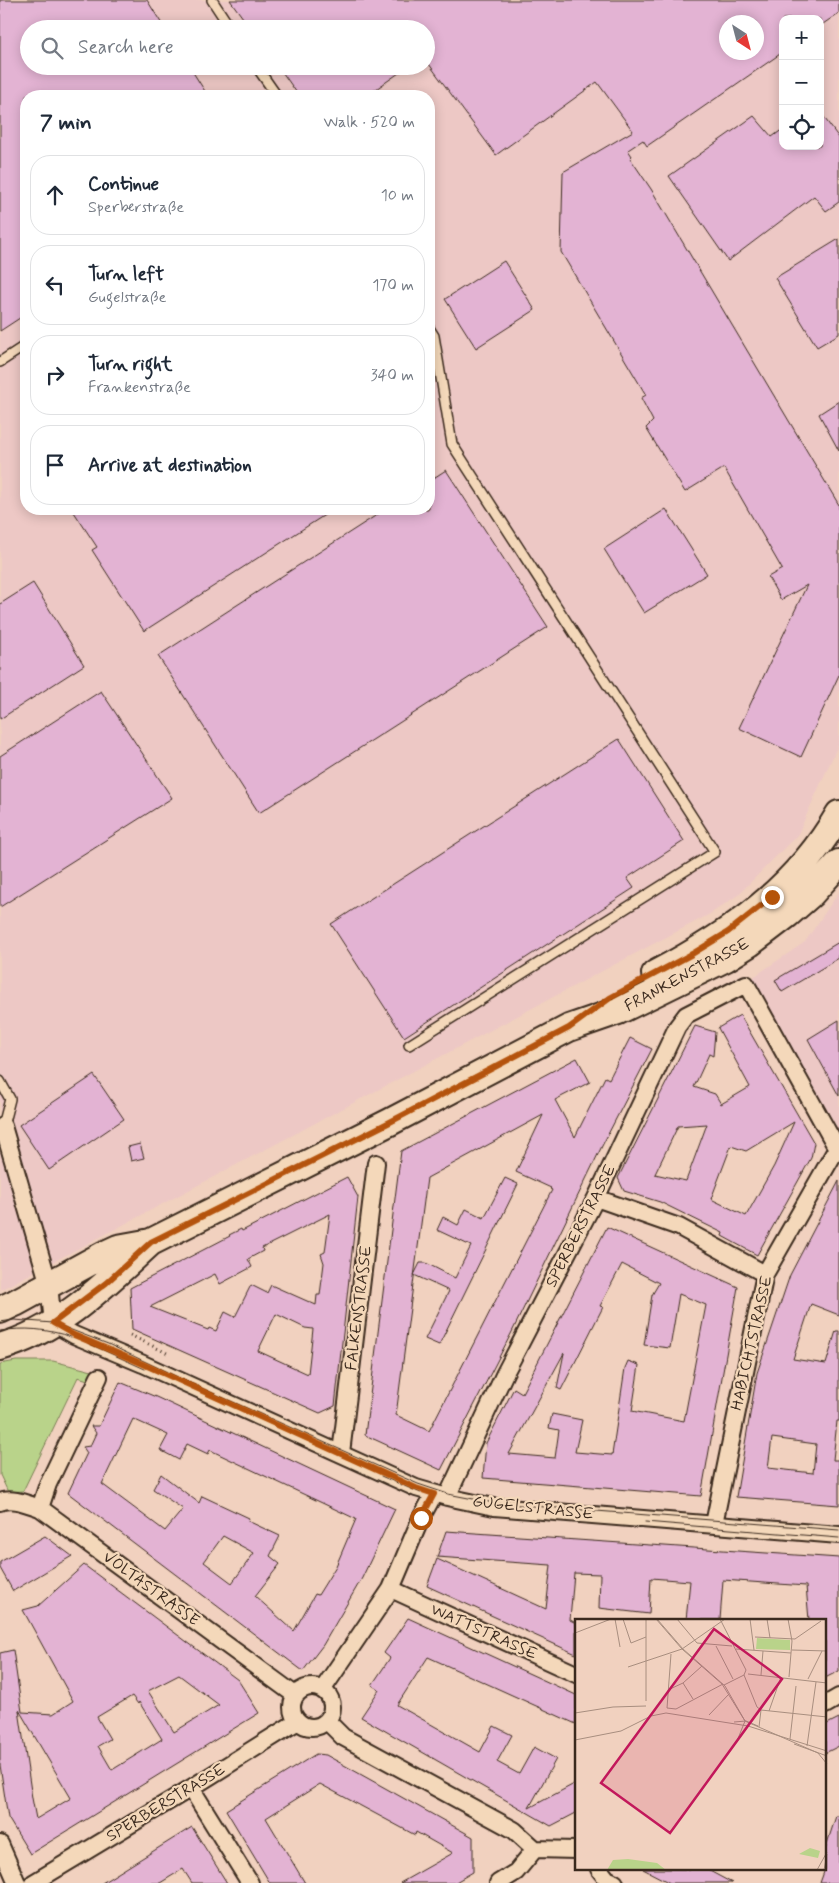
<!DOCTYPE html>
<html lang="en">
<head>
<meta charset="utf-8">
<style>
  :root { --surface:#fff; --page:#f6f6f7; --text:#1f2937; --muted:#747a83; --line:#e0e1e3 }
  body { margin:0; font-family:Mynerve,sans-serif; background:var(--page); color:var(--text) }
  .controls { position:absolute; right:15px; top:15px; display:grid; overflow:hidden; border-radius:10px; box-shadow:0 2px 12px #0003 }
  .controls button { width:45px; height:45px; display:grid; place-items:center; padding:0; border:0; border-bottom:1px solid var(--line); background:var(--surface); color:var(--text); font:25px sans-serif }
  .compass { position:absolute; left:719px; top:15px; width:45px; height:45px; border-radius:50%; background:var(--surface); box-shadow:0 2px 12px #0003; rotate:144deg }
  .stop { position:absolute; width:15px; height:15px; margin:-11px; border:4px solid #b45309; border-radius:50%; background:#fff }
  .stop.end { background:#b45309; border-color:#fff; box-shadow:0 1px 5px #0008 }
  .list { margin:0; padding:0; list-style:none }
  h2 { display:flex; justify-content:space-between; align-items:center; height:65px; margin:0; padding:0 20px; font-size:21px }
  h2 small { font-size:16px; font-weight:400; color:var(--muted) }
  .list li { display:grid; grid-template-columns:32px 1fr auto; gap:15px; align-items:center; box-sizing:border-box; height:80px; margin:0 10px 10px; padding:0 10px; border:1px solid var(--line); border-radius:20px }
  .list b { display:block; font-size:19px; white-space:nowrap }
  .list p { margin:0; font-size:16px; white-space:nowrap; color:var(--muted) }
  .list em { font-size:16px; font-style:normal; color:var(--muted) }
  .icon { flex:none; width:28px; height:28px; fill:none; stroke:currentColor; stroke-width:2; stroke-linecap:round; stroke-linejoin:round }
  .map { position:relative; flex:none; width:839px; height:1883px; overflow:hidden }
  .search { position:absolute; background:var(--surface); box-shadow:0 2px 12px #0003; left:20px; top:20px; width:415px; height:55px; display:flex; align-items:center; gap:12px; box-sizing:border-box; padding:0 18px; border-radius:28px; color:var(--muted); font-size:19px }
  .panel { position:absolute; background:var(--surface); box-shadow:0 2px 12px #0003; left:20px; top:90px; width:415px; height:425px; border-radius:20px }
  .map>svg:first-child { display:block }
  .built { fill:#edc8c5; fill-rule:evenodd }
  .green { fill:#b9d38a; stroke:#7a7e54 }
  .building { fill:#e3b3d3; stroke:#3b2a1e; fill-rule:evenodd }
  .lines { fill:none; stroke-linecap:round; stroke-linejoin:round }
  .service-casing { stroke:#3b2a1e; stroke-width:12 }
  .minor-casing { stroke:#3b2a1e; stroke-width:20 }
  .primary-casing { stroke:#3b2a1e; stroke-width:30 }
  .path { stroke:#3b2a1e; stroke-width:3; stroke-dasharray:1 4; stroke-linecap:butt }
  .service { stroke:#f4d8ba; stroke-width:9 }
  .minor { stroke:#f4d8ba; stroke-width:16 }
  .primary { stroke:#f4d8ba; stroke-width:26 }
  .tram { stroke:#3b2a1e; stroke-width:1 }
  .route { stroke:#b45309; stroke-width:6 }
  .labels { text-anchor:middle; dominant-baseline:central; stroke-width:4.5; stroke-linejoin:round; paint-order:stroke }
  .street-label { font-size:16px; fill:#3b2a1e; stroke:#f4d8ba }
  .inset-road { fill:none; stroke:#a88e7f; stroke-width:1 }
  .view { fill:#c2185b; fill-opacity:0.15; stroke:#c2185b; stroke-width:2.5 }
  .inset-edge { fill:none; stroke:#3b2a1e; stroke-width:2.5 }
</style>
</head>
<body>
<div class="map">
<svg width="839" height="1883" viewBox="0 0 839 1883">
  <rect width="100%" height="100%" fill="#f1d1bf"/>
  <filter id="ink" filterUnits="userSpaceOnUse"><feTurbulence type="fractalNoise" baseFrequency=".02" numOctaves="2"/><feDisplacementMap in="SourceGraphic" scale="10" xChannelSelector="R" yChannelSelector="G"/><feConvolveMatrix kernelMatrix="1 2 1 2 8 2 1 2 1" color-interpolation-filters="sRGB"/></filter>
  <g filter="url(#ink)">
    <path class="built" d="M0,0H839V743L798,834L738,895L710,914L0,1290ZM783,19H820V146H783ZM726,22H756V52H726ZM29,29H426V66H29ZM26,96H429V509H26Z
      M839,892V1131L752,978L805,942Z"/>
    <path class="green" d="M16,1361H53L92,1371L88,1380L78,1377L23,1491L8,1492L0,1475V1364Z"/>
    <path class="building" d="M0,0H147L165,29H29V66H189L208,96H26V314L0,331Z
      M230,0H839V13L820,26V19H783V52L647,146L643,140L628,150L632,156L630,158L651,189L839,505V675L801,757L739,728L807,585L781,600L768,577L782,569L724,468L685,492L646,428L653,421L641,398L646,395L561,252L563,172L633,131L597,82L496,155L426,60V29H251ZM726,22H756V52H726Z
      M278,66H409L366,96H299Z
      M820,112L839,138V202L826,211L814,196L728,261L669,176L754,116L772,137L783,129V146H820Z
      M839,239V334L817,347L775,278Z
      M504,261L535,310L476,348L445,299Z
      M839,401V451L819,414Z
      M446,470L548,627L259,813L158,656L386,509H429V481Z
      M72,509H334L144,631L92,550L97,547Z
      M666,509L707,574L644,613L604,549Z
      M33,583L84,665L0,719V604Z
      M101,691L172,798L0,907V756Z
      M619,739L684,841L627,878L634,888L404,1037L331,924Z
      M839,942V958L782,992L775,980Z
      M740,1015L814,1143L811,1158L757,1255L722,1236L723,1233L660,1202L624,1191L618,1178L695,1026L715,1032L713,1056L709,1054L694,1087L715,1094L721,1104L750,1087L718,1028ZM794,1122L774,1166L746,1216L711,1199L731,1146L746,1151ZM707,1124L686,1181L655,1174L678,1126Z
      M839,1020V1096L808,1039Z
      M630,1038L652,1049L602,1146L513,1330L441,1470L365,1435L401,1151L577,1058L590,1082L555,1100L575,1137L605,1077L609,1079ZM543,1115L516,1172L551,1188L550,1189L552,1190L429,1431L396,1415L427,1178Z
      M94,1075L124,1119L49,1170L19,1125Z
      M140,1144L144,1158L131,1161L128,1147Z
      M347,1177L358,1197L335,1406L320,1413L132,1329L130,1288L230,1236L229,1235L241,1229L242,1231ZM330,1214L325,1252L321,1254L324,1263L320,1295H317L316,1305L271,1285L267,1293L251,1285L235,1317L225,1312L216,1331L209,1328L208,1330L150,1307L215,1274L220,1284L252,1267L248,1259L263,1251L262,1248ZM276,1314L305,1328L313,1329L308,1374L258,1351Z
      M505,1178L518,1184L439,1345L425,1339L449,1291L414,1275L420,1263H426L455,1278L471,1246L437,1230L443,1217L458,1225L466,1209L484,1218Z
      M839,1181V1315L811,1304L793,1359L826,1364L836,1331H839V1421H837L833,1460H839V1505L736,1497L757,1373L790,1275ZM772,1438L816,1444L813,1473L768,1468Z
      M607,1227L738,1287L701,1496L483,1478L486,1443L514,1388L522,1393ZM622,1264L659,1283L652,1295L644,1345L670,1348L679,1294L706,1305L684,1421L632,1411L639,1365L628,1361L625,1368L612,1455L575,1452L582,1420L552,1414L549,1428L559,1430L555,1458L509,1454L564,1353L557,1388L561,1390L603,1307L600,1306Z
      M120,1382L156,1397L395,1509L362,1578L323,1645L303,1671L68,1493L87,1453L83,1447L90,1446L96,1433L91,1426H99ZM133,1419L168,1435L160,1450L179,1460L187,1444L208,1454L210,1450L356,1519L336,1566L318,1595L315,1594L294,1631L255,1596L280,1564L270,1556L280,1536L248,1521L249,1518L202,1496L199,1503L161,1474L153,1489L183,1509L165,1531L102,1484ZM223,1536L254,1553L232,1583L204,1562Z
      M446,1531L839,1558V1671L825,1678V1620H809L806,1586L723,1580L720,1620H686L690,1581L651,1578L649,1614L599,1608L600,1574L574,1573L570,1620L576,1623V1654L427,1586L437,1559L546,1609L551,1565L437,1557Z
      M45,1536L72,1556L13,1591L0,1568V1562Z
      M84,1565L238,1680L259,1713L30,1854L8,1818L0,1765V1653L13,1650L22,1712L53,1714L73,1701L23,1610L38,1606ZM179,1675L219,1705L174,1732L148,1691ZM132,1696L138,1704L139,1702L162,1739L112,1770L98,1746L110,1739L97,1717ZM19,1710L71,1798L36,1819L32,1798Z
      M408,1618L576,1695V1724L428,1657L397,1705L480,1752L494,1726L512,1735L497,1762L519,1774L534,1747L556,1759L529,1808L576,1783V1813L551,1826L361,1717L379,1690L372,1685L390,1658L384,1653Z
      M839,1718V1746L825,1753V1725Z
      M316,1754L326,1755L473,1837V1872L454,1883H400L453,1853L416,1832L415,1835L320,1784L266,1818L305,1883H270L226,1810Z
      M836,1816H839V1883H820L825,1869V1850Z
      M192,1827L227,1883H192L183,1869L160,1883H102Z
      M643,1869H706L732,1883H670Z"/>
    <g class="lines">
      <defs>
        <path id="service" d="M212,0L231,29
          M256,66L277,96
          M0,362L26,345
          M409,1045L715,852L452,444L434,336L429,328
          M0,1081L10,1099L3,1126L0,1127"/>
        <path id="minor" d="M3,1126L49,1285L53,1323L74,1335L143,1364L416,1488L447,1497L494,1507L839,1535
          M596,1198L679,1227L765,1274
          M341,1453L376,1163
          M447,1497L505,1373L596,1198L677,1027L686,1015L746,984L839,1152
          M0,1502C13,1497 27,1504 40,1508L295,1695
          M40,1508L48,1484L99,1377
          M714,1524L765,1274L837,1148
          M391,1589L576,1674
          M292 1707a20 20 0 1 1 40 0a20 20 0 1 1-40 0Z
          M323,1689L391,1589L421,1518L434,1494
          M825,1705L839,1697
          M327,1721L343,1737L514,1830L535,1849L576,1850
          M191,1788L250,1883
          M0,1844L17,1883
          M599,1869L607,1879L615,1883
          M33,1883L191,1788L298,1721
          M498,1883L516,1872L535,1849"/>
        <path id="primary" d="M655,974C730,934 795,890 839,814
          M0,1310L15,1303L105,1254L118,1248L151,1242
          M0,1347C61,1330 106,1283 151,1242L159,1238L390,1122L569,1028L618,1011L726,958L750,943L788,914L811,894L839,863"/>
      </defs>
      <use href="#service" class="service-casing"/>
      <use href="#minor" class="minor-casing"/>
      <use href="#primary" class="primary-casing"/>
      <path class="path" d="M130,1335L169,1354"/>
      <use href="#service" class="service"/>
      <use href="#minor" class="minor"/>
      <use href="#primary" class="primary"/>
      <path class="tram" d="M0,1322L14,1320L53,1323L108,1344L190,1383L418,1484L448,1494L494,1503L839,1530
        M0,1331C24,1327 48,1329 71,1337
        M88,1343L145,1369
        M381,1476L421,1493
        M645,1522L839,1538"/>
    </g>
  </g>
  <g class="lines" filter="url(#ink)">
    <path class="route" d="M421,1518L434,1494L416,1488L143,1364L74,1335L53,1323L106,1283L151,1242L390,1122L569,1028L610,998L692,954L728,932L772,897"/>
  </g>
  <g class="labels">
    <g class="street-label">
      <text transform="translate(687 975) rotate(-28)">FRANKENSTRASSE</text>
      <text transform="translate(581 1226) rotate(-63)">SPERBERSTRASSE</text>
      <text transform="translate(359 1308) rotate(-83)">FALKENSTRASSE</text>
      <text transform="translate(752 1343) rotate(-77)">HABICHTSTRASSE</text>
      <text transform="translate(533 1508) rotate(6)">GUGELSTRASSE</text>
      <text transform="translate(151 1589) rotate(36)">VOLTASTRASSE</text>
      <text transform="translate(484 1632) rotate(24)">WATTSTRASSE</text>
      <text transform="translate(166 1803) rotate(-31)">SPERBERSTRASSE</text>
    </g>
  </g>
  <g transform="translate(575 1619)">
    <rect width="251" height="251" fill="#f1d1bf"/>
    <path d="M182,19L215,21V31L181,30ZM235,229L245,232L243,239L224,235ZM53,240L82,244L91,251H32L38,241Z" fill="#b9d38a"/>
    <path class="inset-road" d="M40,0L45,28M48,0L56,24L71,18M71,0V82M81,0L107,30L147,65L170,102L243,134L252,145M82,0L108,30L150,67L170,102L162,122M102,0L122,24L157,27M145,0L171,51L169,56L182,88L186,91L184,108M175,0L179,31M192,0L195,19M213,0L217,22L214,58M0,14L36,0M180,18L220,20L246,2M141,27L158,60M161,30L216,34M217,31L252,32M96,35L92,89L101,90L148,65M53,48L107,30L150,0M173,55L252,64M186,56L188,32M233,60L247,32M108,64L118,80M149,66L169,56M95,70L108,64L127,47M186,91L252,98M194,92L206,58M0,94L38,88L71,87M134,96L154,75M159,103L171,102L183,107M215,120L221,67M0,121L46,112L76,97L91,94L173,107L252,132M219,125L252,137M232,127L241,63M242,251L252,233M249,251L252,235"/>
    <path class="view" d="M139,10L207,60L95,214L26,164Z"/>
    <rect width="251" height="251" class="inset-edge"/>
  </g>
</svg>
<div class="controls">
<button>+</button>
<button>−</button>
<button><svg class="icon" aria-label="locate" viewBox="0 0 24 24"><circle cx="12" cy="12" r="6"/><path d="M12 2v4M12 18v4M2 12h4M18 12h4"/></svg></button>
</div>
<svg class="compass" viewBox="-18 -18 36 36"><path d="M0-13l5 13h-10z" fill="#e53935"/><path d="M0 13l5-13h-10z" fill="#747a83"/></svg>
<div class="stop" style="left:421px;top:1518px"></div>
<div class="stop end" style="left:772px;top:897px"></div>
<div class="search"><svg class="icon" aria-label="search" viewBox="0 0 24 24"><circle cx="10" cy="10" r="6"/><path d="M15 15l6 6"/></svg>Search here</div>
<section class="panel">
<h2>7 min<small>Walk · 520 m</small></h2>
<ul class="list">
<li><svg class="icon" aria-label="ahead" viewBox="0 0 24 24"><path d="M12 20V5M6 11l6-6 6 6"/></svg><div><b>Continue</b><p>Sperberstraße</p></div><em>10 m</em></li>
<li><svg class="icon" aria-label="left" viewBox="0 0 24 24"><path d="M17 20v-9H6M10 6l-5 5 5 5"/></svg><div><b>Turn left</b><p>Gugelstraße</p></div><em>170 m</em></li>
<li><svg class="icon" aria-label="right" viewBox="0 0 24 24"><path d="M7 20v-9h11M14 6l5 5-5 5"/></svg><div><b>Turn right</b><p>Frankenstraße</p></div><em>340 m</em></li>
<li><svg class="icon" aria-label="arrive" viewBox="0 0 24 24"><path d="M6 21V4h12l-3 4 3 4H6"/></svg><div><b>Arrive at destination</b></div></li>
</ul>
</section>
</div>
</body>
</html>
